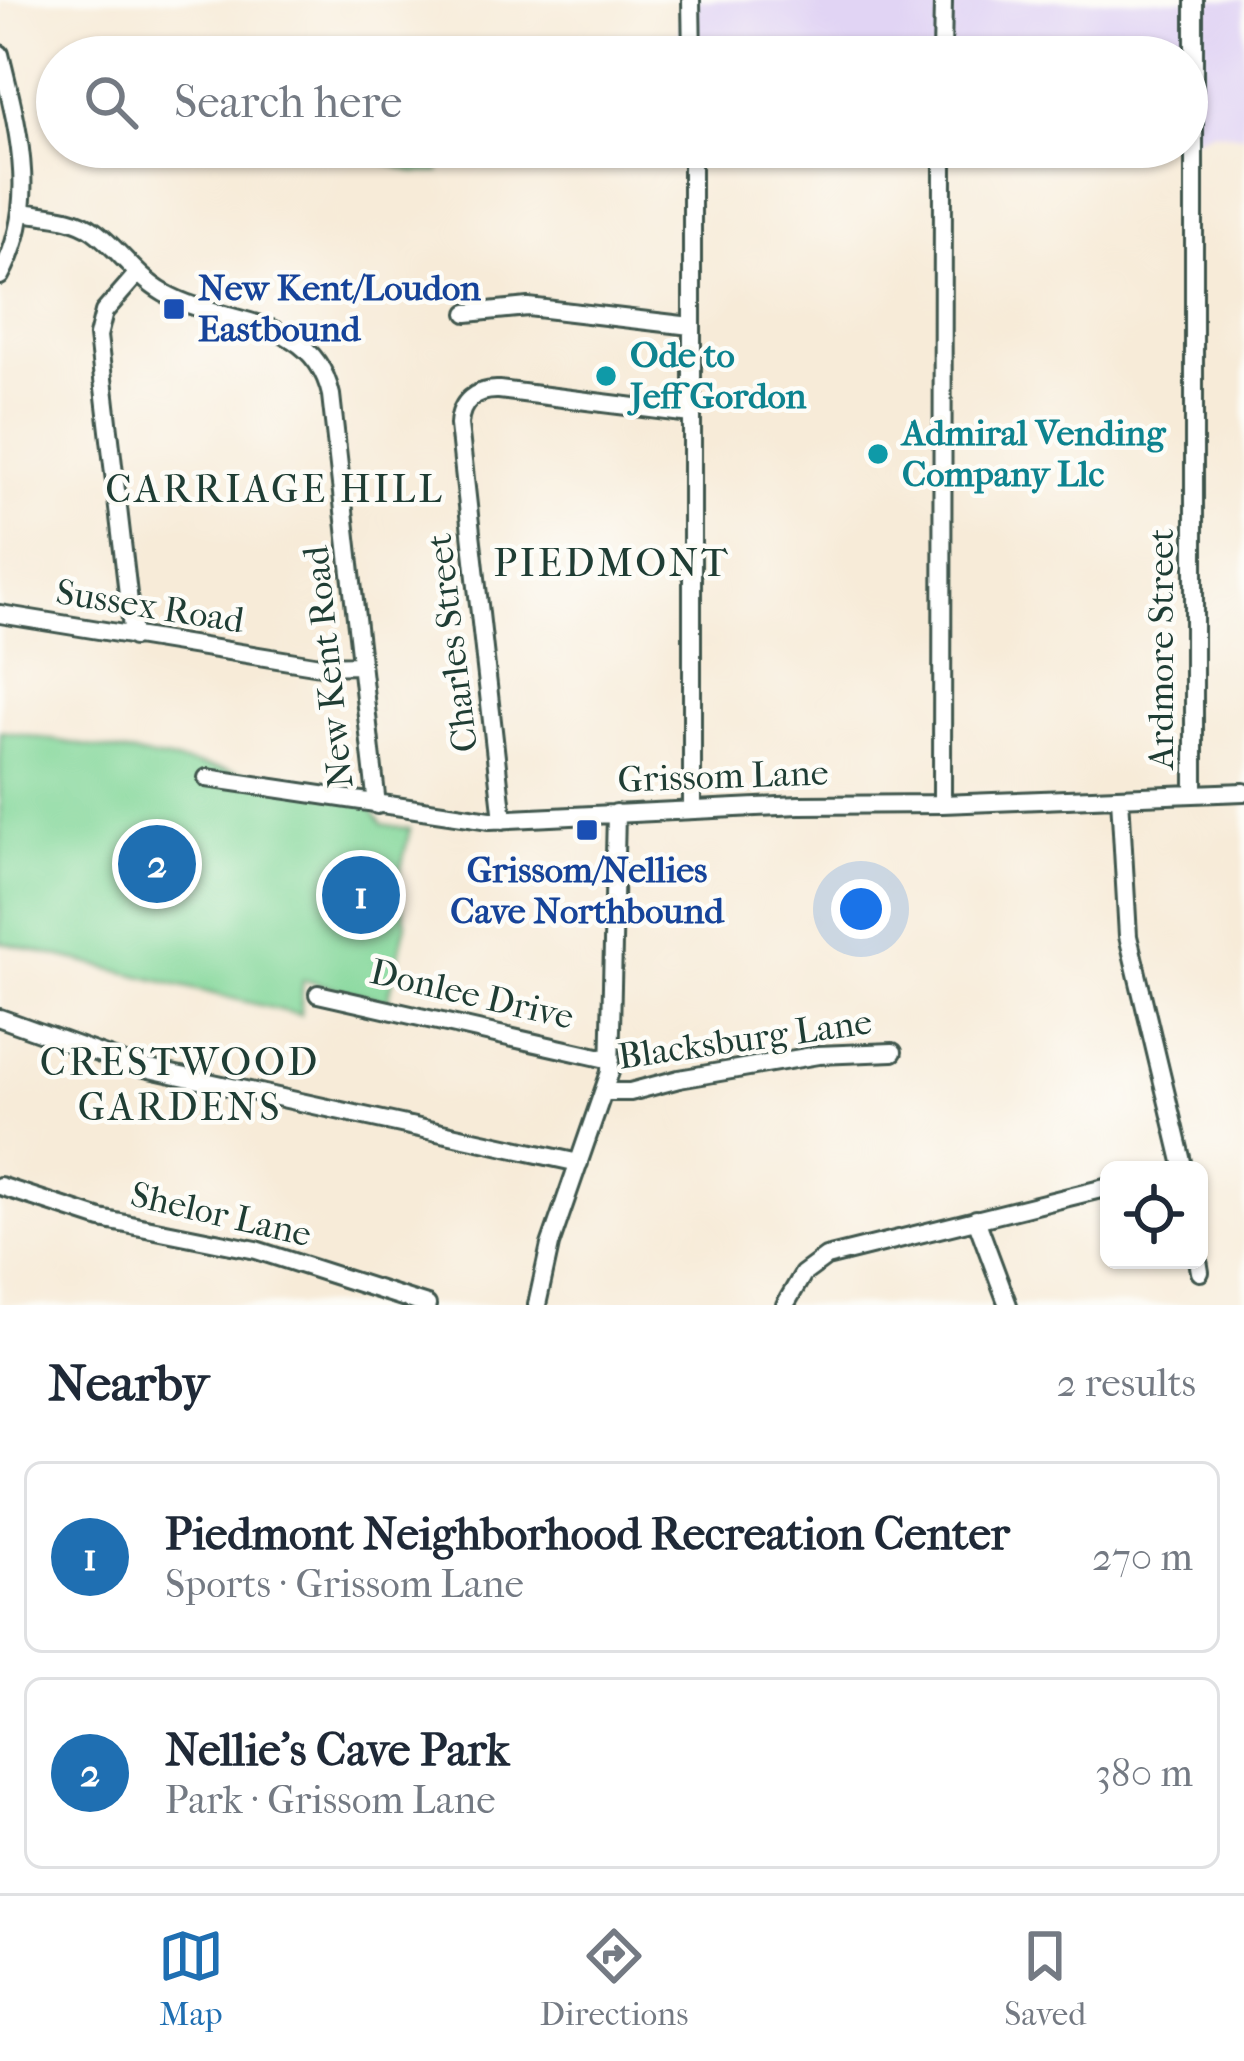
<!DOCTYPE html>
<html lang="en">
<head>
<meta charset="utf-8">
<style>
  :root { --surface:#fff; --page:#f2f2f3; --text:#1f2937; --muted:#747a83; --line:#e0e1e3; --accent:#1f6fb2 }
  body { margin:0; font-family:"IM FELL French Canon",serif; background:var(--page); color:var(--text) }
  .controls { position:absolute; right:36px; bottom:36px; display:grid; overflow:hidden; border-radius:18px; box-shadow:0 3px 9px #0004 }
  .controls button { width:108px; height:108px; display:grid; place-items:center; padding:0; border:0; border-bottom:3px solid var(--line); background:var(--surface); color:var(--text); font:60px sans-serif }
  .you { position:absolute; left:861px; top:909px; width:42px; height:42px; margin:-30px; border:9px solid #fff; border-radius:50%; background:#1a73e8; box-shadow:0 0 0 18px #1a73e833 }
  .badge { display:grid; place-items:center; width:78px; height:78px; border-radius:50%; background:var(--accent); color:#fff; font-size:39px; font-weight:700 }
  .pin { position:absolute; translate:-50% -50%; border:6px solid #fff; box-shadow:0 3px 12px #0006 }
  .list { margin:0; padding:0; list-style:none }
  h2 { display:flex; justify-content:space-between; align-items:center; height:156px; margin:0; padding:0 48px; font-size:51px }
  h2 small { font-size:39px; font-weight:400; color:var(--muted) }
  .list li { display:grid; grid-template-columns:78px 1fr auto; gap:36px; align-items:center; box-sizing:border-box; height:192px; margin:0 24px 24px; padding:0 24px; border:3px solid var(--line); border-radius:18px }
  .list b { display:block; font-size:45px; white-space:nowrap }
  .list p { margin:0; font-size:39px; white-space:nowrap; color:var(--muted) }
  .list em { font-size:39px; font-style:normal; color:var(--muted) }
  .icon { flex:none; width:66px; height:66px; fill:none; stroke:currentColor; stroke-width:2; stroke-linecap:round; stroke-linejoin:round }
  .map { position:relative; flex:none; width:1244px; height:1305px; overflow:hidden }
  .search { position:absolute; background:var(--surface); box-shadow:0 3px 9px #0004; left:36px; right:36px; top:36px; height:132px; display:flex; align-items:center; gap:30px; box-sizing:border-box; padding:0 42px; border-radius:66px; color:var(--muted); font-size:45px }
  .sheet { height:588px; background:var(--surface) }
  nav { display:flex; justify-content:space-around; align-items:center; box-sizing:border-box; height:168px; border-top:3px solid var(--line); background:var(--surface); font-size:33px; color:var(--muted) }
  nav a { display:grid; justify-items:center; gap:6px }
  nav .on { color:var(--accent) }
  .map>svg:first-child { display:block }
  .built { fill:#e1d4f4 }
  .green { fill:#83d79a; stroke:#518a67; stroke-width:3 }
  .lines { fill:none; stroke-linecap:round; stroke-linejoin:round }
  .minor-casing { stroke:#3f574d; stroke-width:22 }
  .minor { stroke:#fff; stroke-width:16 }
  .transit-dot { fill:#1a4fb4; stroke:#fdfcf7; stroke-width:4.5 }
  .culture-dot { fill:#0f9aa8; stroke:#fdfcf7; stroke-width:4.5 }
  .labels { text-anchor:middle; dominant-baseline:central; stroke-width:9; stroke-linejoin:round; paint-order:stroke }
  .transit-label { font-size:36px; font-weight:bold; fill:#164399; stroke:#fdfcf7; text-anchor:start }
  .culture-label { font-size:36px; font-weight:bold; fill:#0d838f; stroke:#fdfcf7; text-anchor:start }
  .street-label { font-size:36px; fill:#1f3d34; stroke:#fdfcf7 }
  .neighbourhood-label { font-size:39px; letter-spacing:3px; fill:#1f3d34; stroke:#fdfcf7 }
</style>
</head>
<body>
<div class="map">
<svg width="1244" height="1305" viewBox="0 0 1244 1305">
  <rect width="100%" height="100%" fill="#fdfcf7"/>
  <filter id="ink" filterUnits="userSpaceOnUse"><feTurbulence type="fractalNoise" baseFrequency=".00833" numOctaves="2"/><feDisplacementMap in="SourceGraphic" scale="24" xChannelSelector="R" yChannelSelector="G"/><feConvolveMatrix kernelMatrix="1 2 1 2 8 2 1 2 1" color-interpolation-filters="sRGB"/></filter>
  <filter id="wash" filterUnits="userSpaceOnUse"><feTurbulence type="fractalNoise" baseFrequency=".004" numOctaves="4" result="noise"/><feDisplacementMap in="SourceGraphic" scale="48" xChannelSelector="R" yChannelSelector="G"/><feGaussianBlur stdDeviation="2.7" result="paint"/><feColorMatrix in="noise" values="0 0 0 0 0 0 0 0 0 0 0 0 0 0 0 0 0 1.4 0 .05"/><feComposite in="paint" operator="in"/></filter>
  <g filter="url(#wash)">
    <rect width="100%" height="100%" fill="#f7ebd8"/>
    <path class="built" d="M680,0H1244V135L1212,131L1187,140V57H679Z"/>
    <path class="green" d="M361,147H436L439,172H415L353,153Z
      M0,731L360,793L382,824L410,829L398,881L406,923L388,1001L303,980L300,1015L0,942Z"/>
  </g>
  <g filter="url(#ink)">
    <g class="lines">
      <defs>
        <path id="minor" d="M691,0L692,57
          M0,54C18,129 40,204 0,276
          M516,57H565
          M942,57L943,0
          M692,147V810
          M22,212C45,216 74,216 94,231C119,249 136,277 164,293C223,327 313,313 331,395L377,805
          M467,313L528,307L691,326
          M0,614L320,666L360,665
          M133,637L98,336L104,312L138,273
          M207,778L490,820L799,805L942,804L1244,792
          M1194,794V0
          M1120,797L1128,936L1184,1170
          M942,804L943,147
          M503,820L459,425C460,401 476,389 499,390L691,414
          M318,994L611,1060
          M0,1018L131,1065L579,1163
          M605,1092H630L679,1079L818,1055L893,1052
          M0,1186L101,1219L256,1250L427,1305
          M976,1219L1008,1305
          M1198,1260L1200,1272
          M537,1305L550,1245L610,1072L616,813
          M785,1305L803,1274L826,1257L1109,1187"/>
      </defs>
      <use href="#minor" class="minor-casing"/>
      <use href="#minor" class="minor"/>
    </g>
  </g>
  <g class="transit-dot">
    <rect x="162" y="297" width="24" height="24" rx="6"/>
    <rect x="575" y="818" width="24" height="24" rx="6"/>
  </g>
  <g class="culture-dot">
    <circle cx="606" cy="376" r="12"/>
    <circle cx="878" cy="454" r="12"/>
  </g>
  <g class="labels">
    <g class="transit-label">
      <text x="198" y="288">New Kent/Loudon<tspan x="198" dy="41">Eastbound</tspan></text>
      <text x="587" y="870" text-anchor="middle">Grissom/Nellies<tspan x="587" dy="41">Cave Northbound</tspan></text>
    </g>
    <g class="culture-label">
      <text x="630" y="355">Ode to<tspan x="630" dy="41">Jeff Gordon</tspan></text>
      <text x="902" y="433">Admiral Vending<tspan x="902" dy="41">Company Llc</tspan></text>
    </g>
    <g class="street-label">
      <text transform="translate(150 606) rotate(9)">Sussex Road</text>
      <text transform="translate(452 643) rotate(-97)">Charles Street</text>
      <text transform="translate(1161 649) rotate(-90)">Ardmore Street</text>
      <text transform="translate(328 667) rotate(-96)">New Kent Road</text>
      <text transform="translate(723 776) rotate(-2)">Grissom Lane</text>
      <text transform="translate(472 994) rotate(13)">Donlee Drive</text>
      <text transform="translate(745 1039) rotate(-8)">Blacksburg Lane</text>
      <text transform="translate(221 1214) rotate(13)">Shelor Lane</text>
    </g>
    <g class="neighbourhood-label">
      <text x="275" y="489">CARRIAGE HILL</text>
      <text x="612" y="563">PIEDMONT</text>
      <text x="180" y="1062">CRESTWOOD<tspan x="180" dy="45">GARDENS</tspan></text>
    </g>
  </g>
</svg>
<div class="controls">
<button><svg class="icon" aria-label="locate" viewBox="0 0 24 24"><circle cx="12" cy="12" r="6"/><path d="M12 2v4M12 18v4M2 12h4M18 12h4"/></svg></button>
</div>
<div class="you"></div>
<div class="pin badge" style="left:361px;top:895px">1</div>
<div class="pin badge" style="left:157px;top:864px">2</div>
<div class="search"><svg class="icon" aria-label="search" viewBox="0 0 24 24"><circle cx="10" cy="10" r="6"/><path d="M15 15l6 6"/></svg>Search here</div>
</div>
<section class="sheet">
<h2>Nearby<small>2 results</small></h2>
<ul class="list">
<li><span class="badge">1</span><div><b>Piedmont Neighborhood Recreation Center</b><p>Sports · Grissom Lane</p></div><em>270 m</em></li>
<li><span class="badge">2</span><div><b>Nellie's Cave Park</b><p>Park · Grissom Lane</p></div><em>380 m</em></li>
</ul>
</section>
<nav>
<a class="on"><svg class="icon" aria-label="map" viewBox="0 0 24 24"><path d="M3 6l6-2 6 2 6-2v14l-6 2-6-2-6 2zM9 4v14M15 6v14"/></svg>Map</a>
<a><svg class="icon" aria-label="directions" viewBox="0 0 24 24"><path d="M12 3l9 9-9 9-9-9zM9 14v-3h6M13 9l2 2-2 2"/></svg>Directions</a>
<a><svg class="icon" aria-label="saved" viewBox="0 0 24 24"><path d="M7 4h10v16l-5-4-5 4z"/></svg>Saved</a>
</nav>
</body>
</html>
